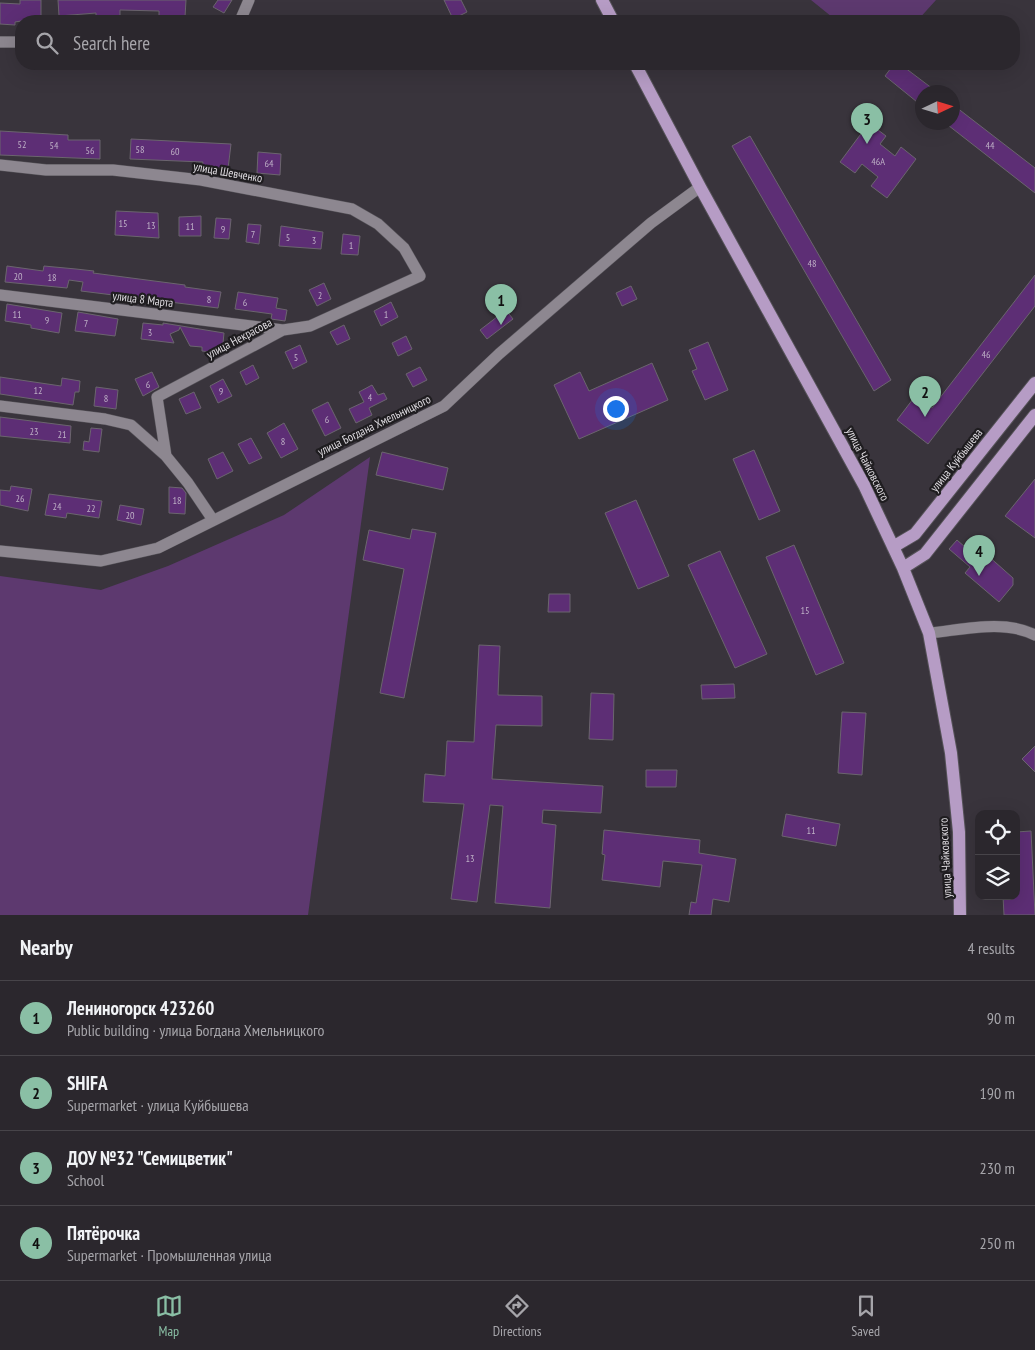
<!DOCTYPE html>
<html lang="en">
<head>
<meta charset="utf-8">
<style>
  :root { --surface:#2b272d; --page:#373339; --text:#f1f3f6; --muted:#a6a5aa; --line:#474449; --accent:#8abfa5 }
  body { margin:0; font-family:"PT Sans Narrow",sans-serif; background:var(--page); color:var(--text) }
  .controls { position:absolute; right:15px; bottom:15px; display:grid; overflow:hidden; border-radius:10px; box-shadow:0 5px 20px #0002 }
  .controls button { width:45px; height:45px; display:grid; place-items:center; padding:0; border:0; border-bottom:1px solid var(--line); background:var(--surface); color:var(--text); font:25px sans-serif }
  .compass { position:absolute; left:915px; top:85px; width:45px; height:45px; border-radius:50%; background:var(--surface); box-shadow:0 5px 20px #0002; rotate:86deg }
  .you { position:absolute; left:615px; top:408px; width:18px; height:18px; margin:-12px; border:4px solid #fff; border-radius:50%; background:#1a73e8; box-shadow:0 0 0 8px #1a73e833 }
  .badge { display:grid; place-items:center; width:32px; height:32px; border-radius:50%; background:var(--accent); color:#111; font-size:16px; font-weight:700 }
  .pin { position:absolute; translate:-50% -41px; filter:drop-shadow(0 1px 2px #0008) }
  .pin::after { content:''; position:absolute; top:26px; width:18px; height:15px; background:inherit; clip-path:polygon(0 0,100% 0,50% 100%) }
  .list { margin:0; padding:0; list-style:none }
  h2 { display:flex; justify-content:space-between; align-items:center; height:65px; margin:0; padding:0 20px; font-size:21px }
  h2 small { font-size:16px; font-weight:400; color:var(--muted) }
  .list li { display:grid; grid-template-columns:32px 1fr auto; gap:15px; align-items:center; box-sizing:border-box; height:75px; padding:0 20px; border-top:1px solid var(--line) }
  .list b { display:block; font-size:19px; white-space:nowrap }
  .list p { margin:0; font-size:16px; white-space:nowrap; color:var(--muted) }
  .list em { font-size:16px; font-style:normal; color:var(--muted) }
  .icon { flex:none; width:28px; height:28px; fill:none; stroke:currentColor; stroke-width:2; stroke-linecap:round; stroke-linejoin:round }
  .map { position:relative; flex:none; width:1035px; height:915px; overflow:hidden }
  .search { position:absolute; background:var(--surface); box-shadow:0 5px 20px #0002; left:15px; right:15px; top:15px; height:55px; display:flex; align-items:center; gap:12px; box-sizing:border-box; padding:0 18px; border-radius:20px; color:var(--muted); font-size:19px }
  .sheet { height:365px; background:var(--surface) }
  nav { display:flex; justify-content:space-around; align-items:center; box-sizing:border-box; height:70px; border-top:1px solid var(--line); background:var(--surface); font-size:14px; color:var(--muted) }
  nav a { display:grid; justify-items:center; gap:2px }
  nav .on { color:var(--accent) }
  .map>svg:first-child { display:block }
  .green { fill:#5d396f }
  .building { fill:#5d2e75; stroke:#6b656e }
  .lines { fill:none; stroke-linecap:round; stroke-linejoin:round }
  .minor-casing { stroke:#555258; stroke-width:12 }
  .major-casing { stroke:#555258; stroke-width:14 }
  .minor { stroke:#8d8790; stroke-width:11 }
  .major { stroke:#b69cc5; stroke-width:12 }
  .labels { text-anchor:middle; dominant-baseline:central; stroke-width:4.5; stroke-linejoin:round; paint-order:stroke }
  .number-label { font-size:10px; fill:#beb0c6 }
  .street-label { font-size:12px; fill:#dfdce1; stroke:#1f1d20 }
</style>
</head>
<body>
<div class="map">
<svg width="1035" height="915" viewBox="0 0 1035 915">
  <rect width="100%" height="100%" fill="#39343c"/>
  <path class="green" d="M811,0H936L917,21H837Z
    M370,457L308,915H0V576L101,590L168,566L284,515Z"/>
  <path class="building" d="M20,0H41V21H21L15,22V25L0,24V3L20,4Z
    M58,0H186L185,17L159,16V11L120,10V17L96,16V13L59,16Z
    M218,0H232L224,13L213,7Z
    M444,0H461L467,12L453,19Z
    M894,64H900L937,92H922V106L885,76Z
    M952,104L1035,168V193L944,122H952Z
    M869,123L886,136L880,144L895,156L901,147L916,159L887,198L871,186L878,177L862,164L855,173L840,162Z
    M0,131L68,135V140H100V159L0,155Z
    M750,136L891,380L874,391L732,146Z
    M131,139L231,144L228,169L202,167L203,162L130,159Z
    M258,152L281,154L280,175L257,173Z
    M116,211L158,213L159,238L115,235Z
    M201,216V236H179V217Z
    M216,218L231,219L229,239L214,238Z
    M248,224L261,225L259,244L246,242Z
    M281,226L323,232L321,249L279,246Z
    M343,234L360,236L358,255L341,254Z
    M7,266L43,271L44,266L76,269L94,271L93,273L185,285V287L221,292L218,308L81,291L83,282L69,280L67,288L5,282Z
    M1035,275V306L928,444L897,420L916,395L932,408Z
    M324,283L331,299L317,306L309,290Z
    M631,286L637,299L622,306L616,293Z
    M238,292L278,298L276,308L287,310L285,321L271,319L272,314L235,309Z
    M391,302L398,317L381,326L374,311Z
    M7,304L62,313L59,333L31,328V325L5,321Z
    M506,310L513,319L487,339L480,330Z
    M78,312L118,319L115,336L75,331Z
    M143,323L163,325V323L224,333L222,353L202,351V347L190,346L180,327L179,330L170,334L174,343L141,339Z
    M344,325L350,339L337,345L330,332Z
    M406,336L412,349L398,356L392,343Z
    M708,342L728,390L705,400L692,371L697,369L689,350Z
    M300,345L307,362L293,369L285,352Z
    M652,363L668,400L579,439L554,385L580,372L589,391Z
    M253,365L259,378L246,385L240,372Z
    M420,367L427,380L413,387L406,374Z
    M152,372L159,387L143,396L135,379Z
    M0,377L61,386L62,378L80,381L79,392H75L73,405L0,394Z
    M223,379L232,396L218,403L210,386Z
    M372,385L378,395L384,393L387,399L369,408L372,415L356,423L349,409L364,402L359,392Z
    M96,387L118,390L116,409L94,406Z
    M194,392L201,408L186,414L179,399Z
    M328,402L341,428L325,436L312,410Z
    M0,417L71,426L70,443L0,436Z
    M284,423L298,449L281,458L267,433Z
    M91,428L102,429L99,452L83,450L84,441L89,442Z
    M251,438L262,458L249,464L238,444Z
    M754,450L780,511L759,520L733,459Z
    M223,452L233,471L217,479L208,459Z
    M382,452L448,468L443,490L376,475Z
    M1035,479V538L1005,516Z
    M11,486L32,489L28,511L0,505V490L10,491Z
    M169,487L182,488L186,493L185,514L169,513Z
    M49,494L102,501L99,518L67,513L66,518L45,515Z
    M636,500L669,576L638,589L605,513Z
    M120,505L144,509L141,525L117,520Z
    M412,529L436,533L404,698L380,693L404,569L363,560L369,530L410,539Z
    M973,537L980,543L977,546L1013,578V585L999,602L965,573L970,567L949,549L957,540L965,547Z
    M794,545L844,663L816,675L766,557Z
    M720,551L767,654L735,668L688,565Z
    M549,594H570V612H548Z
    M479,645L500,646L498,695L542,696V726L496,725L492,779L603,786L601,813L543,810L542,823L556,825L550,908L495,903L503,806L490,805L477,902L451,899L464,804L423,802L425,774L445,776L447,741L474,742Z
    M734,684L735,698L702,699L701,685Z
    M591,693L614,694L613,740L589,739Z
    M842,712L866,713L862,775L838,773Z
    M1035,746V772L1022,759Z
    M646,770H677L676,787H646Z
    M786,814L840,824L836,846L782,836Z
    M604,830L700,840L699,853L736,859L729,902L713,899L711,915H689L691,902L696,903L702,865L663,861L660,887L602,880L605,855L602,854Z
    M1031,831L1035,915H1004L1003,896H1016V832Z"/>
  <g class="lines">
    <defs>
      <path id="minor" d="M240,21L249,0
        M0,42H21
        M0,165L46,170H113L201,180L352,209L378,224L404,248L420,276L310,326L283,330L157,397L166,456
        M0,295L283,330
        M0,406L105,419L131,425L166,456L188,483L213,520
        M0,551L101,561L158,548L444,406L499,354L651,223L700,187
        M929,633C962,630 1004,619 1035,635"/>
      <path id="major" d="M602,0L613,21
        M635,64L700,187L864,485L903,568L929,633L951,753L959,832L960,915
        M893,547L915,534L1035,383
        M903,568L925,554L1035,415"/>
    </defs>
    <use href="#minor" class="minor-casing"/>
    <use href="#major" class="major-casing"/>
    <use href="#minor" class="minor"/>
    <use href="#major" class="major"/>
  </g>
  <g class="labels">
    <g class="number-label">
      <text x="22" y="144">52</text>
      <text x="54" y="145">54</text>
      <text x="990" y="145">44</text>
      <text x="140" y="149">58</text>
      <text x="90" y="150">56</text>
      <text x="175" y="151">60</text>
      <text x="878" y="161">46А</text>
      <text x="269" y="163">64</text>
      <text x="123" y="223">15</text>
      <text x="151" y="225">13</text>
      <text x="190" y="226">11</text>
      <text x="223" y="229">9</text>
      <text x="253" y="234">7</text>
      <text x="288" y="237">5</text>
      <text x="314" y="240">3</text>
      <text x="351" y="245">1</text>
      <text x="812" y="263">48</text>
      <text x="18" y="276">20</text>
      <text x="52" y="277">18</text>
      <text x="320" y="295">2</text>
      <text x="209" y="299">8</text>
      <text x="245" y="302">6</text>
      <text x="17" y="314">11</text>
      <text x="386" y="314">1</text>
      <text x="47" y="320">9</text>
      <text x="86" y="323">7</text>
      <text x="150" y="332">3</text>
      <text x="986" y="354">46</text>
      <text x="296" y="357">5</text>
      <text x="148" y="384">6</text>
      <text x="38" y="390">12</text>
      <text x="221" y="391">9</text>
      <text x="370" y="397">4</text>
      <text x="106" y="398">8</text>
      <text x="327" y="419">6</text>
      <text x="34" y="431">23</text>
      <text x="62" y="434">21</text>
      <text x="283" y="441">8</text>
      <text x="20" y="498">26</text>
      <text x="177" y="500">18</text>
      <text x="57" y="506">24</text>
      <text x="91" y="508">22</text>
      <text x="130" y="515">20</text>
      <text x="805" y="610">15</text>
      <text x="811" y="830">11</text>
      <text x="470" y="858">13</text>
    </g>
    <g class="street-label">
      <text transform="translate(228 172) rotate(10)">улица Шевченко</text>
      <text transform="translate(143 299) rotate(7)">улица 8 Марта</text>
      <text transform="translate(239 338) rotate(-28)">улица Некрасова</text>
      <text transform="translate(374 425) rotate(-26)">улица Богдана Хмельницкого</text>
      <text transform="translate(956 460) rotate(-52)">улица Куйбышева</text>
      <text transform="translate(868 464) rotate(63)">улица Чайковского</text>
      <text transform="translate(945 858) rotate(-93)">улица Чайковского</text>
    </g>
  </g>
</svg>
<div class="controls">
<button><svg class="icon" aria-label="locate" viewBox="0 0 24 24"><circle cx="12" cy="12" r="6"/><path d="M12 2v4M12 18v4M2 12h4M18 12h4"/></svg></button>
<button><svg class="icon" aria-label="layers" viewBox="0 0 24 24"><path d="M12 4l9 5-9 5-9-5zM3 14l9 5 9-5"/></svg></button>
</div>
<svg class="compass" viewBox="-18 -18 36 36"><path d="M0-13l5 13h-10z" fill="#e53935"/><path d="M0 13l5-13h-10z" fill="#a6a5aa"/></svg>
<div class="you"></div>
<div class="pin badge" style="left:501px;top:325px">1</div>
<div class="pin badge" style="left:925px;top:417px">2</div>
<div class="pin badge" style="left:867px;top:144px">3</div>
<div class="pin badge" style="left:979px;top:576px">4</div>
<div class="search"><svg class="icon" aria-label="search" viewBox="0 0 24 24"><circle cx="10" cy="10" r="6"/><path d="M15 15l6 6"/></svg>Search here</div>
</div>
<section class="sheet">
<h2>Nearby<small>4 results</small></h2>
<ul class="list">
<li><span class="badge">1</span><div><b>Лениногорск 423260</b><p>Public building · улица Богдана Хмельницкого</p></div><em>90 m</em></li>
<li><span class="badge">2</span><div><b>SHIFA</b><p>Supermarket · улица Куйбышева</p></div><em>190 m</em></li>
<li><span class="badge">3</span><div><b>ДОУ №32 &quot;Семицветик&quot;</b><p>School</p></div><em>230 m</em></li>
<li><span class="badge">4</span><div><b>Пятёрочка</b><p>Supermarket · Промышленная улица</p></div><em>250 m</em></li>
</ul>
</section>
<nav>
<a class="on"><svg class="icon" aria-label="map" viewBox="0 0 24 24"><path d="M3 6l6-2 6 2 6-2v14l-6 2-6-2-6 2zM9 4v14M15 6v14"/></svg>Map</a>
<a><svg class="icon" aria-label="directions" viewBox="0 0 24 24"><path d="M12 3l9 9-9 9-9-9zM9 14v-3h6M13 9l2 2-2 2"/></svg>Directions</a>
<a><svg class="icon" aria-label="saved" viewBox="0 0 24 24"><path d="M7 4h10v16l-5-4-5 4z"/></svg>Saved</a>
</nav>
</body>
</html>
